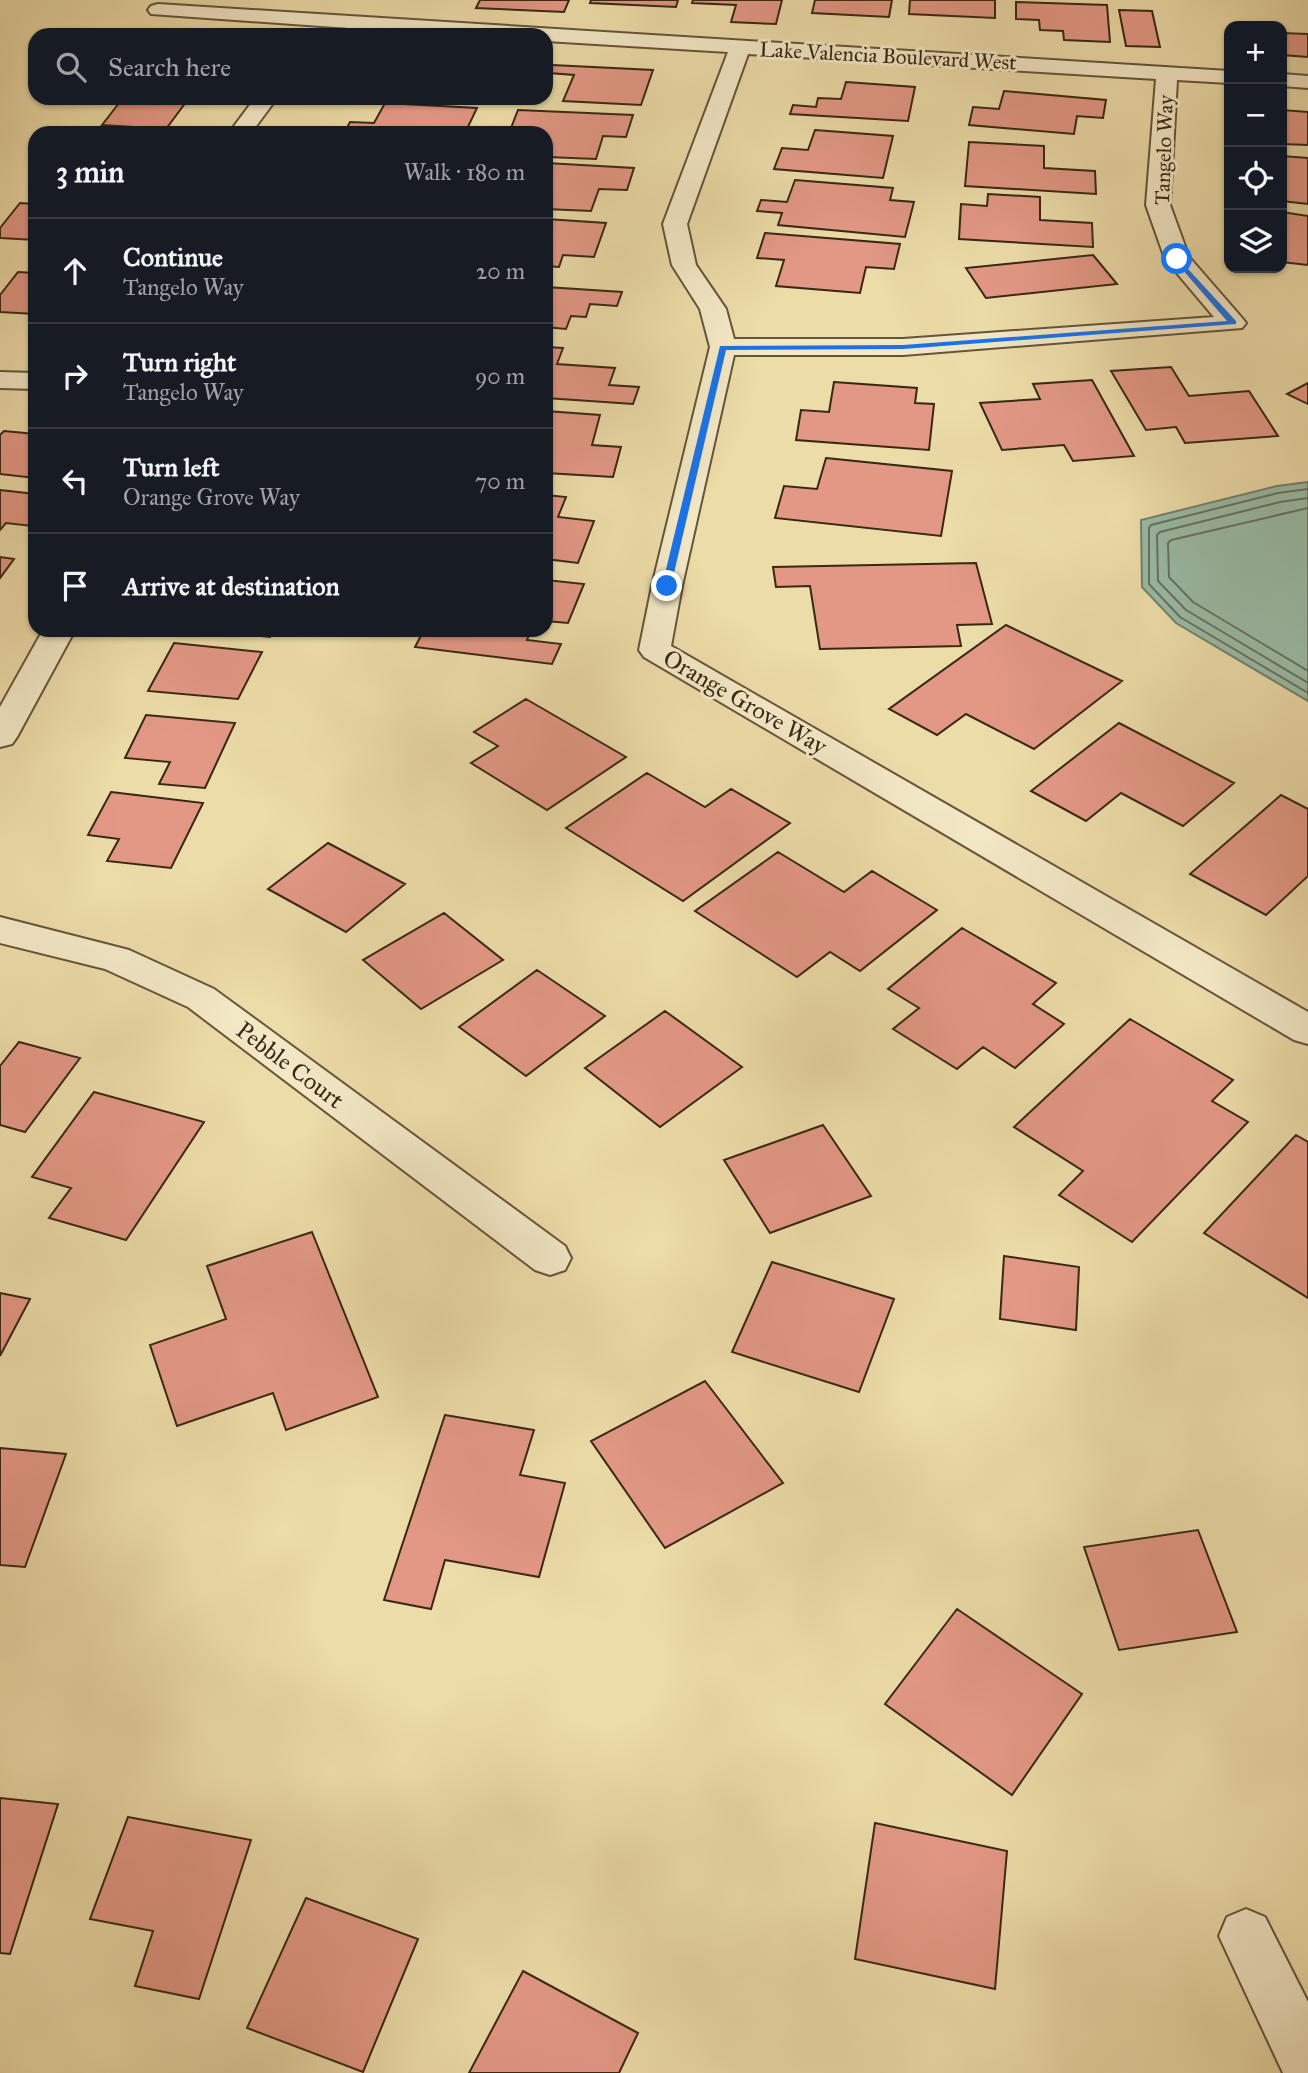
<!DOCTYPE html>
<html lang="en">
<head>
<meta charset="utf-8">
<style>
  :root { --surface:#171b24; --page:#242831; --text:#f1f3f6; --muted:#9ea1a6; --line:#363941 }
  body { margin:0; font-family:"IM FELL Great Primer",serif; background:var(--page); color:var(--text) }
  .controls { position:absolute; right:21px; top:21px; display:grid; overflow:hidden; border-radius:14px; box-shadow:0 2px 5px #0004 }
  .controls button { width:63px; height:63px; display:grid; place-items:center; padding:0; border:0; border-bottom:2px solid var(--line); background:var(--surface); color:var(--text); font:35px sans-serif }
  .stop { position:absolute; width:21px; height:21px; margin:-16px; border:5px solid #1a73e8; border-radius:50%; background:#fff }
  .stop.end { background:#1a73e8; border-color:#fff; box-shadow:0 2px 7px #0008 }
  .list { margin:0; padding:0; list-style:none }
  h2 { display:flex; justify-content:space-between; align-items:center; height:91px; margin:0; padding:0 28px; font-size:30px }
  h2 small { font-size:23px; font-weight:400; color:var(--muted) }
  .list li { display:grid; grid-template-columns:46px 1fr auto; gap:21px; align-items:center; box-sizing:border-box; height:105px; padding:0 28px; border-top:2px solid var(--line) }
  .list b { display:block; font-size:26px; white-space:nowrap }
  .list p { margin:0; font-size:23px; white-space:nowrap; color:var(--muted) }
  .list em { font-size:23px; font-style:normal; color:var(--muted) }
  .icon { flex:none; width:38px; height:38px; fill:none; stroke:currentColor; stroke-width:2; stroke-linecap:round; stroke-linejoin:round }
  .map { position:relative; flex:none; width:1308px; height:2073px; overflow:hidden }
  .search { position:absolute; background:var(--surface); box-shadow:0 2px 5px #0004; left:28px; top:28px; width:525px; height:77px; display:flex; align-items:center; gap:18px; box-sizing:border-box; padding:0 24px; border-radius:21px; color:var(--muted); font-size:26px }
  .panel { position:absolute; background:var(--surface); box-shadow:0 2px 5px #0004; left:28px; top:126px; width:525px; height:511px; border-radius:21px }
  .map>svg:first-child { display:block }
  .water { fill:#99bca7; stroke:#72816c; stroke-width:2 }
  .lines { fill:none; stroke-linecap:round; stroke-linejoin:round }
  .shore { stroke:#68725e; stroke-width:2 }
  .building { fill:#e39885; stroke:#382814; stroke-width:2 }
  .minor-casing { stroke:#655539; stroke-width:4 }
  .minor { fill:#f3e8c6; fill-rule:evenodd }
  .route { fill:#1a73e8 }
  .labels { text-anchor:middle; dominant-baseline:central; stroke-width:6; stroke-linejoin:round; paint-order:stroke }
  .far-street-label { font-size:21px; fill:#382814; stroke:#f3e8c6 }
  .street-label { font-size:24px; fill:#382814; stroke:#f3e8c6 }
</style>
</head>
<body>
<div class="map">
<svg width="1308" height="2073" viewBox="0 0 1308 2073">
  <rect width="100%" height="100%" fill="#ecdca8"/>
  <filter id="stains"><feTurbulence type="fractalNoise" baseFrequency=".00286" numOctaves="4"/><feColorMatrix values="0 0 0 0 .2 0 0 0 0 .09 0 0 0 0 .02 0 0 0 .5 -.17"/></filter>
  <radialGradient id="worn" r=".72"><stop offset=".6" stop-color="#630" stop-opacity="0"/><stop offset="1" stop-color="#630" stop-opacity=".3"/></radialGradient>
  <path class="water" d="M1308,482V701L1176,623L1142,587L1141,520L1277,486Z"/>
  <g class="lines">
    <path class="shore" d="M1308,489L1278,493L1151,525L1149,528V584L1180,617L1308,693
      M1308,498L1280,502L1160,532L1157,535L1158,581L1186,610L1308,683
      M1308,508L1171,540L1168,543L1169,577L1193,602L1308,671"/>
  </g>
  <path class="building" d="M480,0H569L564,12L476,8Z
    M591,0H678L676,7L590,3Z
    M693,0H782L776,24L731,22L736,5L692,3Z
    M815,0H892L889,17L812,13Z
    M910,0H995V18L909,14Z
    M1016,2L1107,5L1110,42L1064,40L1063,31L1040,30L1039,20L1016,19Z
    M1119,10L1152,11L1160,47L1126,46Z
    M1282,33L1308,34V57L1282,55Z
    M552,65L653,70L641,105L563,101L574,75L549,73Z
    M846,82L915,87L908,121L790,114L793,105L816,107L818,98L841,99Z
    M1004,91L1106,100L1103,118L1077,116L1074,134L969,125L973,107L999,109Z
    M123,98H189L166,129L102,125Z
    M385,103L477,108L465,133H344L350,122L374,123Z
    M518,110L633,115L626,137L603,136L596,159L548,157L551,147L546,144V133H522L511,128Z
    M1282,110L1308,112V145L1282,144Z
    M815,130L893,136L883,178L774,169L782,148L808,150Z
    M969,142L1044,146V168L1095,171L1096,194L965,186Z
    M1282,156L1308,158V204L1282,201Z
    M546,163L634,168L627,190L599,189L591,211L546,209Z
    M795,180L893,188L890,200L914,202L905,237L778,225L782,213L757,211L761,200L787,202Z
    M988,194L1040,197V220L1092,223L1093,247L959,239L961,204L987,206Z
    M20,203L35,204V240L0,238V228Z
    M1282,212L1308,216V265L1282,262Z
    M546,219L606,223L594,257L563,255L559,267L546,266Z
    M765,233L900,244L894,269L866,267L860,293L776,286L784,260L757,258Z
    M1093,255L1117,284L986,298L966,268Z
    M18,272L35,273V314L0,312V295Z
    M546,287L622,292L617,306L590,304L586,317L571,316L566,329L546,327Z
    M546,347L563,348L557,364L615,368L609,385L639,387L633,404L546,398Z
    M1171,367L1189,396L1249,391L1278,436L1185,443L1176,427L1146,430L1111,371Z
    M1092,380L1134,456L1073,461L1064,445L1002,450L980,403L1040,399L1033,384Z
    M834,382L917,388L915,403L934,404L929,450L796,440L801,410L829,412Z
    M1308,383V404L1287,394Z
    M546,411L600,415L592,445L621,447L613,477L546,473Z
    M4,431L35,434V478L0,474V435Z
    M826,458L952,471L941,536L775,518L784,486L817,489Z
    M0,490L35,494V522L32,526L6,523L0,530Z
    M546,495L566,497L558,517L594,521L578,563L546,559Z
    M0,557L14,559L0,578Z
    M976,563L992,624L957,625L961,646L820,649L810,586L776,587L773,567Z
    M546,580L584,584L568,623L546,621Z
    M1006,625L1122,681L1034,749L966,714L937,735L889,709Z
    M208,630H273L270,637Z
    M424,630H531L527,640L561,644L552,664L415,647Z
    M174,643L262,652L238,699L148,691Z
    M526,699L626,757L547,810L471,763L498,746L474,732Z
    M146,715L235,723L205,788L159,784L170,762L125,758Z
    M1119,723L1234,783L1183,826L1121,793L1086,821L1031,791Z
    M647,773L705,807L731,789L790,823L683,901L566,828Z
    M111,792L203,803L171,868L107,861L119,839L88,835Z
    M1281,795L1308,809V876L1266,915L1190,874Z
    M328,843L405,884L346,932L268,889Z
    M778,852L844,892L872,871L937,910L860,971L830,952L797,977L695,911Z
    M444,913L503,960L421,1009L363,960Z
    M962,928L1056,983L1033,1004L1064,1024L1015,1068L983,1047L957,1069L893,1029L919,1008L888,989Z
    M537,970L605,1016L526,1076L459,1027Z
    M665,1011L742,1067L660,1127L585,1068Z
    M1130,1019L1233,1080L1212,1101L1248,1122L1132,1242L1059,1195L1083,1171L1014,1127Z
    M19,1042L80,1058L25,1132L0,1125V1066Z
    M94,1092L204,1122L126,1240L49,1218L71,1188L32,1177Z
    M823,1125L871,1196L770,1233L724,1160Z
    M1296,1135L1308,1142V1298L1204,1233Z
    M312,1232L378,1397L286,1430L273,1393L177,1426L150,1345L226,1319L207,1266Z
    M1004,1256L1079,1267L1076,1330L1000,1319Z
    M772,1262L894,1299L859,1392L732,1352Z
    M0,1293L30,1299L0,1356Z
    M705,1381L783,1483L665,1548L591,1441Z
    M445,1415L534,1430L520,1475L565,1483L539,1577L445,1560L431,1609L384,1600Z
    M0,1448L66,1454L25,1567L0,1565Z
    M1198,1530L1237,1632L1119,1650L1084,1547Z
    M957,1609L1082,1694L1012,1795L885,1704Z
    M0,1798L58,1804L10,1954L0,1953Z
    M128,1817L251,1840L199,1999L135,1986L153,1931L90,1919Z
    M875,1823L1007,1851L995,1989L855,1959Z
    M306,1898L418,1939L363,2072L247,2028Z
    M523,1971L638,2033L619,2073H469Z"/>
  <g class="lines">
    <defs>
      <path id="minor" d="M158,4L1229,71V83L1177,80L1170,205L1189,257L1242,318L1246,323L1242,328L903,355H734L682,586L671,646L1308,1012V1044L1294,1040L644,657L639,650L652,586L710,347L700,309L672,265L663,224L728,52L546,41V35H448L151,14L148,10L151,6ZM748,54L1156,79L1146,205L1165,259L1214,317L903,339H734L726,309L696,265L687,224Z
        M1282,74L1308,76V88L1282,86Z
        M255,98H277L251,133H229Z
        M0,372L35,373V389L0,388Z
        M43,630H75L17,737L12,744L0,747V707Z
        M0,917L129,950L214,989L565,1246L571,1258L565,1270L550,1275L535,1270L188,1007L105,969L0,943Z
        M1246,1909L1265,1917L1308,2002V2073H1283L1219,1936L1227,1917Z"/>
    </defs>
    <use href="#minor" class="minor-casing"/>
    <use href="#minor" class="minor"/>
  </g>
  <path class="route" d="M1177,257L1236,321V324L903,349L726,350L671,586L667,588L662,586L720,346L903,345L1227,321L1175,261Z"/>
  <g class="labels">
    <g class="far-street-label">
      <text transform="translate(888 56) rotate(3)">Lake Valencia Boulevard West</text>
      <text transform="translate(1164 150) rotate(-88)">Tangelo Way</text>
    </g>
    <g class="street-label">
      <text transform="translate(745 702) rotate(30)">Orange Grove Way</text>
      <text transform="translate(290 1065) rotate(37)">Pebble Court</text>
    </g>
  </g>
  <rect width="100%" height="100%" filter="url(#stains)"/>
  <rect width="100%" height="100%" fill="url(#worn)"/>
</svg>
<div class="controls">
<button>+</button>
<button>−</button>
<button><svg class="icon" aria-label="locate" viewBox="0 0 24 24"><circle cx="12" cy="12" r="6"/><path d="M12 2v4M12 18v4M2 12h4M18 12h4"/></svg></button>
<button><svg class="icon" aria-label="layers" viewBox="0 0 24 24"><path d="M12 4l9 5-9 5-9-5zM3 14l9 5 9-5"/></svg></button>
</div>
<div class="stop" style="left:1177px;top:259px"></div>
<div class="stop end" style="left:667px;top:586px"></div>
<div class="search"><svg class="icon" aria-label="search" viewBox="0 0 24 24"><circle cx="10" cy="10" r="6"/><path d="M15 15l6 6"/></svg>Search here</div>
<section class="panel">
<h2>3 min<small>Walk · 180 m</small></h2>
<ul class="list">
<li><svg class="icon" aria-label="ahead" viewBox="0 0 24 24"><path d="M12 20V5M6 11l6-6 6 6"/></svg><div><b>Continue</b><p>Tangelo Way</p></div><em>20 m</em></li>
<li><svg class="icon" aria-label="right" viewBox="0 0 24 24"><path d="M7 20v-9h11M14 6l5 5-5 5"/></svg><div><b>Turn right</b><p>Tangelo Way</p></div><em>90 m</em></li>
<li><svg class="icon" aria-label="left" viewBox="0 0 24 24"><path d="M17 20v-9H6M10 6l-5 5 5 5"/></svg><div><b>Turn left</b><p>Orange Grove Way</p></div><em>70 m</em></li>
<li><svg class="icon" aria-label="arrive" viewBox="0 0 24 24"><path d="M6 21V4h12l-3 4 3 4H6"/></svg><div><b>Arrive at destination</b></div></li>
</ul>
</section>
</div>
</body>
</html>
